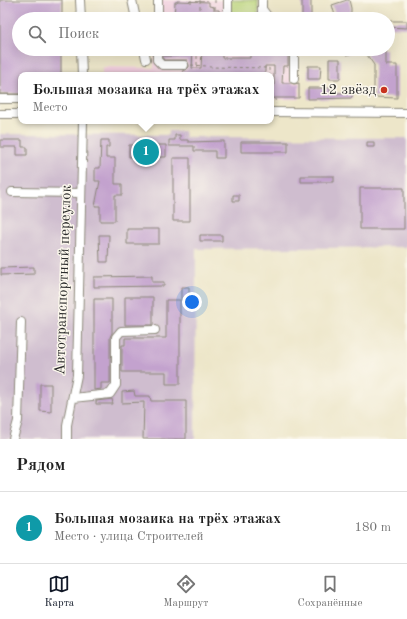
<!DOCTYPE html>
<html lang="ru">
<head>
<meta charset="utf-8">
<style>
  :root { --surface:#fff; --page:#f2f2f2; --text:#222; --muted:#767676; --line:#e0e0e0; --accent:#111827 }
  body { margin:0; font-family:"Old Standard TT",serif; background:var(--page); color:var(--text) }
  .you { position:absolute; left:192px; top:302px; width:14px; height:14px; margin:-10px; border:3px solid #fff; border-radius:50%; background:#1a73e8; box-shadow:0 0 0 6px #1a73e833 }
  .badge { display:grid; place-items:center; width:26px; height:26px; border-radius:50%; background:var(--accent); color:#fff; font-size:13px; font-weight:700 }
  .pin { position:absolute; translate:-50% -50%; border:2px solid #fff; box-shadow:0 1px 4px #0006 }
  .popup { position:absolute; left:18px; top:72px; width:256px; height:52px; box-sizing:border-box; display:grid; place-content:center; border-radius:8px; background:var(--surface); filter:drop-shadow(0 1px 3px #0005); font-size:13px; white-space:nowrap; color:var(--muted) }
  .popup b { font-size:15px; color:var(--text) }
  .popup::after { content:''; position:absolute; left:50%; top:100%; margin-left:-8px; border:8px solid transparent; border-top-color:var(--surface) }
  .list { margin:0; padding:0; list-style:none }
  h2 { display:flex; justify-content:space-between; align-items:center; height:52px; margin:0; padding:0 16px; font-size:17px }
  h2 small { font-size:13px; font-weight:400; color:var(--muted) }
  .list li { display:grid; grid-template-columns:26px 1fr auto; gap:12px; align-items:center; box-sizing:border-box; height:72px; padding:0 16px; border-top:1px solid var(--line) }
  .list b { display:block; font-size:15px; white-space:nowrap }
  .list p { margin:0; font-size:13px; white-space:nowrap; color:var(--muted) }
  .list em { font-size:13px; font-style:normal; color:var(--muted) }
  .icon { flex:none; width:22px; height:22px; fill:none; stroke:currentColor; stroke-width:2; stroke-linecap:round; stroke-linejoin:round }
  .map { position:relative; flex:none; width:407px; height:439px; overflow:hidden }
  .search { position:absolute; background:var(--surface); box-shadow:0 4px 16px #0002; left:12px; right:12px; top:12px; height:44px; display:flex; align-items:center; gap:10px; box-sizing:border-box; padding:0 14px; border-radius:22px; color:var(--muted); font-size:15px }
  .sheet { height:124px; background:var(--surface) }
  nav { display:flex; justify-content:space-around; align-items:center; box-sizing:border-box; height:56px; border-top:1px solid var(--line); background:var(--surface); font-size:11px; color:var(--muted) }
  nav a { display:grid; justify-items:center; gap:2px }
  nav .on { color:var(--accent) }
  .map>svg:first-child { display:block }
  .built { fill:#f2cfe0 }
  .industrial { fill:#cfbdcf }
  .green { fill:#bbd57a; stroke:#738052 }
  .building { fill:#c3a2ce }
  .lines { fill:none; stroke-linecap:round; stroke-linejoin:round }
  .minor-casing { stroke:#8c887a; stroke-width:10 }
  .path { stroke:#8c887a; stroke-width:1; stroke-dasharray:3 3; stroke-linecap:butt }
  .minor { stroke:#fff; stroke-width:8 }
  .poi-dot { fill:#c8321e; stroke:#fbf7ec; stroke-width:1.5 }
  .labels { text-anchor:middle; dominant-baseline:central; stroke-width:3; stroke-linejoin:round; paint-order:stroke }
  .poi-label { font-size:15px; fill:#2b2b2b; stroke:#fbf7ec; text-anchor:end }
  .street-label { font-size:15px; fill:#2b2b2b; stroke:#fbf7ec }
</style>
</head>
<body>
<div class="map">
<svg width="407" height="439" viewBox="0 0 407 439">
  <rect width="100%" height="100%" fill="#fbf7ec"/>
  <filter id="ink" filterUnits="userSpaceOnUse"><feTurbulence type="fractalNoise" baseFrequency=".025" numOctaves="2"/><feDisplacementMap in="SourceGraphic" scale="8" xChannelSelector="R" yChannelSelector="G"/><feConvolveMatrix kernelMatrix="1 2 1 2 8 2 1 2 1" color-interpolation-filters="sRGB"/></filter>
  <filter id="wash" filterUnits="userSpaceOnUse"><feTurbulence type="fractalNoise" baseFrequency=".012" numOctaves="4" result="noise"/><feDisplacementMap in="SourceGraphic" scale="16" xChannelSelector="R" yChannelSelector="G"/><feGaussianBlur stdDeviation="0.9" result="paint"/><feColorMatrix in="noise" values="0 0 0 0 0 0 0 0 0 0 0 0 0 0 0 0 0 1.4 0 .05"/><feComposite in="paint" operator="in"/></filter>
  <g filter="url(#wash)">
    <rect width="100%" height="100%" fill="#ede6c9"/>
    <path class="built" d="M155,0H225V19H155Z
      M155,49H273V51H291V82H300V99H271V75H102V67L154,68Z"/>
    <path class="industrial" d="M169,131H184L185,137L407,138V247L196,249L195,439H0V134L169,135Z"/>
    <path class="green" d="M227,0H258V19H230Z"/>
    <g id="blocks">
      <path class="building" d="M0,0H62V19H19V49H61V75H21V94H0Z
        M302,0H311V19H302Z
        M347,0H349L351,8V12L349,16L345,18V19H336L332,5Z
        M177,1L209,2V6L214,7V10H219V12H221V19H174L175,2H177Z
        M388,21H407V28L388,27Z
        M180,49H193L192,68H201L202,49H222V58H250V52L259,53V49H269V54H288V66H283L282,83H291L294,84L299,83V98H271V87H274V66H265V75H183V70H186L189,67V65L187,60H164L163,59V56H178V52H180Z
        M344,49H362V50L346,55Z
        M367,49H386V65H397V98L374,97V65L367,55Z
        M329,59H340V79H329Z
        M308,66H321L320,79H308Z
        M344,87H349V92H352V98L308,99V88H330V92H335V93H344Z
        M175,135H180V140H188V142L224,141V158H215V151H194V146H169V140H175Z
        M0,140H22V147H27V155H17V147H0Z
        M101,140H109V147H106V158H115V184H122V195H115V221H100V206H95L100,181H95V168H100Z
        M241,142H288V152H241Z
        M367,142H374V147H367Z
        M129,145H166V157H129Z
        M173,158H190V221H173Z
        M301,176H334V182H301Z
        M360,188H404V229H360Z
        M233,195H239V201H233Z
        M127,229H159V244H127Z
        M99,235H109L108,262H100Z
        M200,235H222V241H200Z
        M34,267V274L1,275V268Z
        M152,276V282H164V286L94,287V277Z
        M181,287H189V300H181Z
        M125,297H153V325H125Z
        M94,299H112V333L110,337V383H101V389L94,390Z
        M166,300H180V384H166V372H122V345H125V338H166Z
        M40,384H51V412L40,411Z
        M134,391L135,396H150L151,401H186V439H143L144,402L122,403V392Z
        M112,399L113,404H96V401Z"/>
    </g>
  </g>
  <g filter="url(#ink)">
    <use href="#blocks" fill-opacity="0" stroke="#8c887a" stroke-width="1"/>
    <g class="lines">
      <defs>
        <path id="minor" d="M80,0L81,19
          M132,0L136,19
          M228,0V19
          M262,0V19
          M262,9L268,17L274,19
          M158,19V0
          M81,49L82,75
          M144,49L146,59
          M157,49V60L162,65H184
          M291,49L294,52V79
          M0,99H21
          M271,112L407,113
          M0,114H21
          M12,192L81,193
          M73,398L110,394L116,385V337L121,331L155,330
          M13,439L18,421L21,322
          M67,439V425L77,375L83,121"/>
      </defs>
      <use href="#minor" class="minor-casing"/>
      <path class="path" d="M191,0V6
        M200,0V12L203,15V19
        M215,0V19
        M191,65L206,66L210,67L269,68V75
        M197,65V55L200,52V49
        M271,95H274L276,104"/>
      <use href="#minor" class="minor"/>
    </g>
  </g>
  <circle class="poi-dot" cx="384" cy="90" r="4"/>
  <g class="labels">
    <g class="poi-label">
      <text x="376" y="90">12 звёзд</text>
    </g>
    <g class="street-label">
      <text transform="translate(64 280) rotate(-88)">Автотранспортный переулок</text>
    </g>
  </g>
</svg>
<div class="you"></div>
<div class="pin badge" style="left:146px;top:152px;background:#0f9aa8">1</div>
<div class="popup"><b>Большая мозаика на трёх этажах</b>Место</div>
<div class="search"><svg class="icon" aria-label="search" viewBox="0 0 24 24"><circle cx="10" cy="10" r="6"/><path d="M15 15l6 6"/></svg>Поиск</div>
</div>
<section class="sheet">
<h2>Рядом<small></small></h2>
<ul class="list">
<li><span class="badge" style="background:#0f9aa8">1</span><div><b>Большая мозаика на трёх этажах</b><p>Место · улица Строителей</p></div><em>180 m</em></li>
</ul>
</section>
<nav>
<a class="on"><svg class="icon" aria-label="map" viewBox="0 0 24 24"><path d="M3 6l6-2 6 2 6-2v14l-6 2-6-2-6 2zM9 4v14M15 6v14"/></svg>Карта</a>
<a><svg class="icon" aria-label="directions" viewBox="0 0 24 24"><path d="M12 3l9 9-9 9-9-9zM9 14v-3h6M13 9l2 2-2 2"/></svg>Маршрут</a>
<a><svg class="icon" aria-label="saved" viewBox="0 0 24 24"><path d="M7 4h10v16l-5-4-5 4z"/></svg>Сохранённые</a>
</nav>
</body>
</html>
